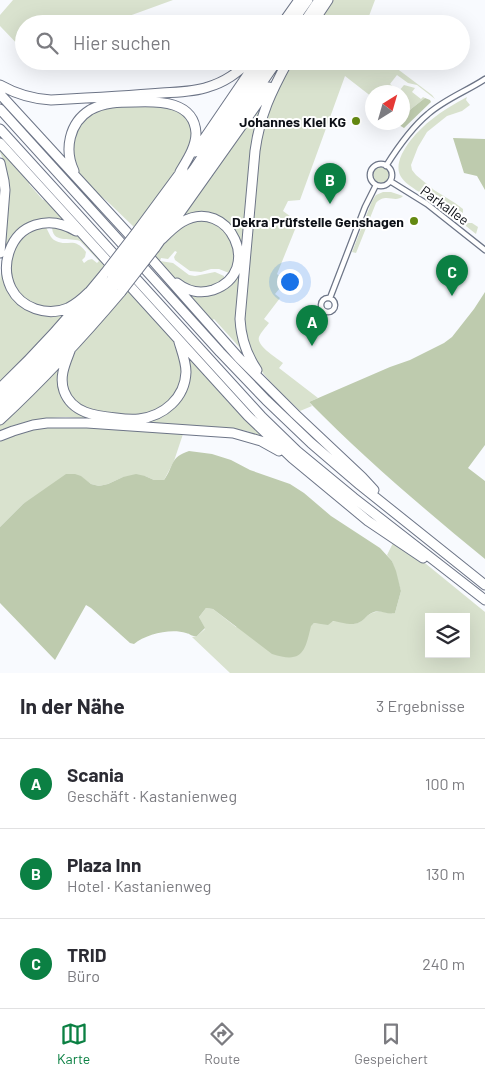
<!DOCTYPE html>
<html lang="de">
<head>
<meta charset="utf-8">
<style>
  :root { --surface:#fff; --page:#f2f2f3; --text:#2b2b33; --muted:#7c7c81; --line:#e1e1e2; --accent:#0b8043 }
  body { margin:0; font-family:Barlow,sans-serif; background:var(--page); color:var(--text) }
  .controls { position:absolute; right:15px; bottom:15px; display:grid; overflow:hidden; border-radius:0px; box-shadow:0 5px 20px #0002 }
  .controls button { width:45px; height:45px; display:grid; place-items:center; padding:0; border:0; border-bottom:1px solid var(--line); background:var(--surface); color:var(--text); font:25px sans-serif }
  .compass { position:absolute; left:365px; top:85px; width:45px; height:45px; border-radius:50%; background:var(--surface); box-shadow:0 5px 20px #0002; rotate:37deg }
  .you { position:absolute; left:289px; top:281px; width:18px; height:18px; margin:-12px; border:4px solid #fff; border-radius:50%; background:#1a73e8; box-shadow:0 0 0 8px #1a73e833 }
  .badge { display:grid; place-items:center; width:32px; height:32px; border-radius:50%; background:var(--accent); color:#fff; font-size:16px; font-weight:700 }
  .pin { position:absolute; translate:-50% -41px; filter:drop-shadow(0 1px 2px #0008) }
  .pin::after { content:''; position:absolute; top:26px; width:18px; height:15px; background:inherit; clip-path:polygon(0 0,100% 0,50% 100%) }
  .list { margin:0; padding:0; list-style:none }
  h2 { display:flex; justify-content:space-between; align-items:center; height:65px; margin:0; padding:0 20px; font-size:21px }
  h2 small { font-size:16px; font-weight:400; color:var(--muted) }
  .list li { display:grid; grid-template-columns:32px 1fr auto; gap:15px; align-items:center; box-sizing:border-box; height:90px; padding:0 20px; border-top:1px solid var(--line) }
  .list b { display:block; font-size:19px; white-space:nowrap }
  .list p { margin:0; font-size:16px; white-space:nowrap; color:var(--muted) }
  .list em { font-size:16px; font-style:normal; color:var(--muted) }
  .icon { flex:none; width:28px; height:28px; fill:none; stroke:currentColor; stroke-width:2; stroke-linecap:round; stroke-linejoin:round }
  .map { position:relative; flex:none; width:485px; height:673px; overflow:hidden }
  .search { position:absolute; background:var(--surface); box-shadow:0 5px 20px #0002; left:15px; right:15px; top:15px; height:55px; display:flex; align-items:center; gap:12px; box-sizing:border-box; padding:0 18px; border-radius:28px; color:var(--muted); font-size:19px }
  .sheet { height:335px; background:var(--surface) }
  nav { display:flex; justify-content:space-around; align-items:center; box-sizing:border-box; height:70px; border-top:1px solid var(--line); background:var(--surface); font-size:14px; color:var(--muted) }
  nav a { display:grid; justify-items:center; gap:2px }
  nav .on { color:var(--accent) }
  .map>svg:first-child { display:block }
  .green { fill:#d9e2ce; fill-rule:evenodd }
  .forest { fill:#becbae }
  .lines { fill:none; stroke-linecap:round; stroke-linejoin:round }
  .street-casing { stroke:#6d7587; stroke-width:7 }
  .highway-casing { stroke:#6d7587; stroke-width:11 }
  .street { stroke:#fff; stroke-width:4.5 }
  .highway { stroke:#fff; stroke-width:9 }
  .highway-bridge-casing { stroke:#6d7587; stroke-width:11; stroke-linecap:butt }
  .highway-bridge { stroke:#fff; stroke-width:9 }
  .poi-dot { fill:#648911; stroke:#fff; stroke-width:2 }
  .labels { text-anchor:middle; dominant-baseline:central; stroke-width:4; stroke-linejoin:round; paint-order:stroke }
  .poi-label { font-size:14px; font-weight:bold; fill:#0d1017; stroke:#fff; text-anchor:end }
  .street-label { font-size:14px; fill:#0d1017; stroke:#fff }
</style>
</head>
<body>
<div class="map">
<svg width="485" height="673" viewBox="0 0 485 673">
  <rect width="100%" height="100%" fill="#f8fafe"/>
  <path class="green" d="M13,0H173L107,24H24V51L0,26V15Z
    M331,0H375L366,24H316Z
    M292,61H387L432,95L435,99L417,85L408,83L397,75L390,84L399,91L404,85L415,88L412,92L421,99L423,97L425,98L411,109L403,120L402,92H372V97L345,76L300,200L288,201L283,211L298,222L277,274L296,289L292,294L287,289L285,291L280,288L275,294L280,298L264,319L269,323C266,327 261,332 259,337C256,346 277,358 283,363L279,368L318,398L309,402L312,406L300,411C280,391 256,372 247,344C245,336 245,328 244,320L259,141L263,118Z
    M265,96L257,122L238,308L246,358L244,359L239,352L241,349L214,319L210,322L182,290L212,292L240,263L224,221L180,218Z
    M467,97L466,100L470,105L462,111L447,116L427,132L418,147L411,165L412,170L416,175L434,190L455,203L463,209V213L450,205L448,207L468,223H472L478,227L476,234C463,224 450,213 437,203C426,195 405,186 400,175C392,157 418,130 431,120C442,111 454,104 467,97Z
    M171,105L188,118L192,130V144L186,158L135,228L108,202L91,188L80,174L73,162L71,146L75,132L90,114L111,106Z
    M0,146L32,181L29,184L43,200L47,197L72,225L27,226L3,264L22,304L68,310L53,330L51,328L41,339V343L0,384V282L3,252L4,162L0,152Z
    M373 175a8 8 0 1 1 16 0a8 8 0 1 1-16 0Z
    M383,192H391L403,196C395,204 386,192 376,203L356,253L352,252L372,201L376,195Z
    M209,219L230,234L237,259L229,273L219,269H211L201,272L190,271L175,260L174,257L177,252L175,251L168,259L161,258L160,261L173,263L189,275L195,276L215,272L224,276V280L218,285L198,290L175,279L154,258L167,238L192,220Z
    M44,225C49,230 49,238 56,241C68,247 74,236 86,252L85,257L82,260L84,263L88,260L92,259L97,263L99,261L80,241C69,237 52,244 52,226L75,232L107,265L91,284L72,303L52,309L33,305L18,293L9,276L11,252L23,235Z
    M129,289L166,330L178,345L182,356L183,379L173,399L151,413L132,416L107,414L81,407L68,393L65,377L74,353Z
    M186,353L230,398L227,401L266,438L247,431L229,428L66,417C42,418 23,421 0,431V424L62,362L60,374L77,410L147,419L181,397Z
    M57,424L184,431L174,461L164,480H154L145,476L123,477L108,484L99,486L91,484L80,476L23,504L0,527V438L10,433Z
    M394,541L420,559L485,612V673H230L192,637L197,636L205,629L199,617L206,608L213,609L236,627L311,625L314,623C322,624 329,621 337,621C343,622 354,626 360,622C365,619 368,613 376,612C382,610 388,614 395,613L401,591L392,561L387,555ZM429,617H466V654H429Z"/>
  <path class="forest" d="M425,98L430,100L431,102L404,128L399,125L402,122L403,120L411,109Z
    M453,138L485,139V190L477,176L464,173Z
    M485,292V445L468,468L485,481V559C424,509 364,458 309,402L390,367L410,360L444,343L452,337L474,309Z
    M189,451L212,454L231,460L250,470L290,484L304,493L331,516L380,548L392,561L396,571L401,591L395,613C388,615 381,610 374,612C367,614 364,621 358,623C351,626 340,622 333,621L328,625L314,623L311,626C305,651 303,664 272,654L213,609L206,608L199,617L205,628L197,636C192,637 191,634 186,633C171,628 146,634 134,644L130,643L91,608L86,605L55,660L0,603V527L23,504L66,474H75L81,476L91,484L99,486L108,484L123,477L136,474L145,476L154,480H164C174,466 170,457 189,451Z"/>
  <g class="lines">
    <defs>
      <path id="street" d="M370 175a11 11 0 1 1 22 0a11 11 0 1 1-22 0Z
        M386,166C398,147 411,128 428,114C445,99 467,91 485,79
        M390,181L427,204L485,250
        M330,298L365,207L376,185
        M321 305a7 7 0 1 1 14 0a7 7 0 1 1-14 0Z"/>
      <path id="highway" d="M282,24L299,0
        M291,24L308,0
        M303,24L319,0
        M312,24L328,0
        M0,85C16,94 33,99 51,100C88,98 125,96 162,93C177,92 194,92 208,87C225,82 237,73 250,61
        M0,94L146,253L239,358L295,414L362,477L374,490
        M0,109L220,352L266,400L311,443L360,485L485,585
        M0,129L121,262
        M0,143L248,416L292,458L368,521L423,558
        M195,152L257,61
        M0,163L4,181L5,190L0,253
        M74,171C64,150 69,123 90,110C104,102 120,102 135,102C159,101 194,101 196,133C196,147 187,160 180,172
        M138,230L183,169
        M76,231C63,223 50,220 35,225C10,233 0,265 11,288C21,308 47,317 68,308C76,304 83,298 89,292
        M144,236L194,169L266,61
        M162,239C168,233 175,226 182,222C229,195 265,272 213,290C200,294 187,291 177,283
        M150,242L200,173L277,61
        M155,248L269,87
        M130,272L262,417L297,451L354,498L485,600
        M70,351C65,364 59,377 64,391C72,413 95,416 116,418C123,419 131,420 139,419C164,416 185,398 186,372C186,362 182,352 179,342
        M257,370C246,354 241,338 240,319L255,151C260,115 271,92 288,61
        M0,388C38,352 72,314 105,273
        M0,399C39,361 75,321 111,280
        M0,410C41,370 79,329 116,285
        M0,420C43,380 83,337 121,292
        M0,436L13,431L33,425L47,423H87L233,433L261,441L279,451"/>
    </defs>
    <use href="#street" class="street-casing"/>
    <use href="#highway" class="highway-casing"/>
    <use href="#street" class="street"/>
    <use href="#highway" class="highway"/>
    <defs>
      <path id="highway-bridge" d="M105,273L138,230
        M111,280L144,236
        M116,285L150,242
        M121,292L155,248"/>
    </defs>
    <use href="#highway-bridge" class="highway-bridge-casing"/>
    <use href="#highway-bridge" class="highway-bridge"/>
  </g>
  <g class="poi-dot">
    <circle cx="356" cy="121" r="5"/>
    <circle cx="414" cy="221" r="5"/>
  </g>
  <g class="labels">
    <g class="poi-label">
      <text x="346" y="121">Johannes Kiel KG</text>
      <text x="404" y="221">Dekra Prüfstelle Genshagen</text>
    </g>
    <g class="street-label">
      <text transform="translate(445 205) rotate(36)">Parkallee</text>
    </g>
  </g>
</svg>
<div class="controls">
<button><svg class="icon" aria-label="layers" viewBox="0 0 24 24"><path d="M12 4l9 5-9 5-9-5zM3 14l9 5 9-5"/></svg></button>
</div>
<svg class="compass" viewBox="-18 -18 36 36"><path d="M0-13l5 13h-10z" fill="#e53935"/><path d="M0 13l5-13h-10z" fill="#7c7c81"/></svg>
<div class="you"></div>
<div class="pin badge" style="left:312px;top:346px">A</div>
<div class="pin badge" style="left:330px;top:204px">B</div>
<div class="pin badge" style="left:452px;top:296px">C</div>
<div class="search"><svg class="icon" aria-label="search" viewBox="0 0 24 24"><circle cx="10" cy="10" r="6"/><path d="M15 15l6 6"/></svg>Hier suchen</div>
</div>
<section class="sheet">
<h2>In der Nähe<small>3 Ergebnisse</small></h2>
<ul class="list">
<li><span class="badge">A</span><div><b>Scania</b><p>Geschäft · Kastanienweg</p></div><em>100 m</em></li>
<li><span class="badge">B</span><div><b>Plaza Inn</b><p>Hotel · Kastanienweg</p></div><em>130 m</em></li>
<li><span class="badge">C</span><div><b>TRID</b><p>Büro</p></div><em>240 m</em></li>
</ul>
</section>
<nav>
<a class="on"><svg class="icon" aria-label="map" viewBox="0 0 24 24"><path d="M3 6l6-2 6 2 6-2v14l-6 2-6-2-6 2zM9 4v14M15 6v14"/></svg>Karte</a>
<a><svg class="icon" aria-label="directions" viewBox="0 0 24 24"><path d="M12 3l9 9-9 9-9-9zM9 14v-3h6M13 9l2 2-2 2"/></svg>Route</a>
<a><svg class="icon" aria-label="saved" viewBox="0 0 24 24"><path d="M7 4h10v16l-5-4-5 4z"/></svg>Gespeichert</a>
</nav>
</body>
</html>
